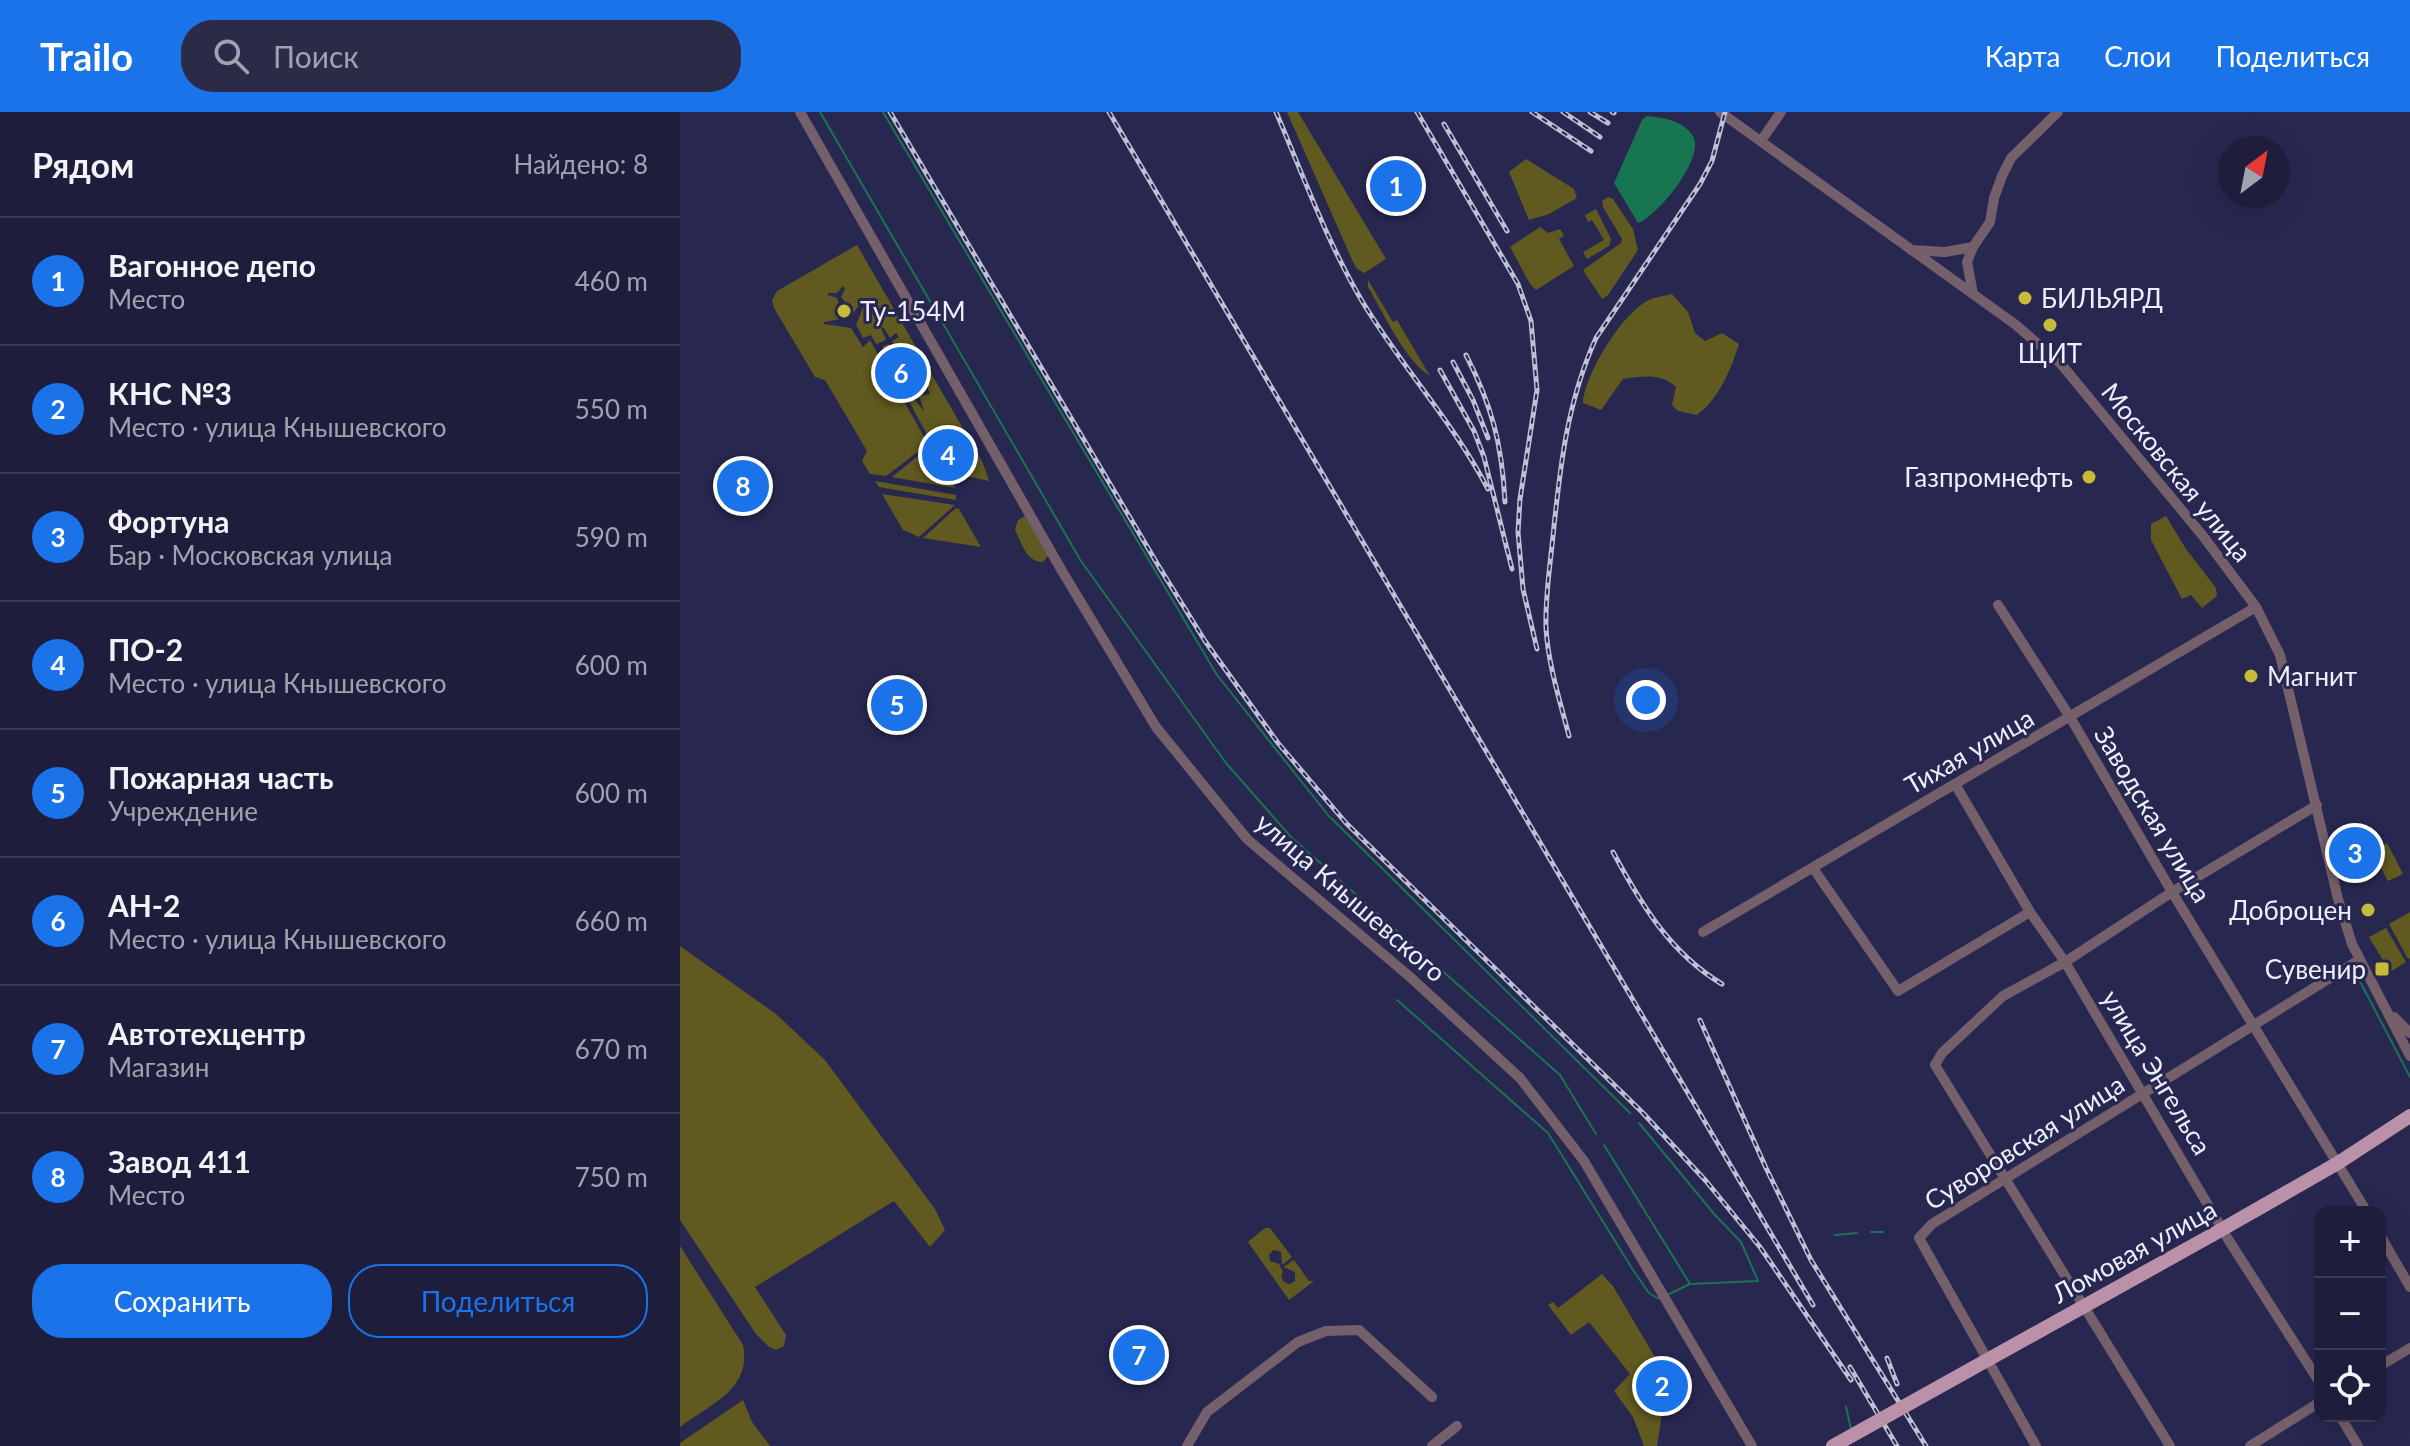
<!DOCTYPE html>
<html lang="ru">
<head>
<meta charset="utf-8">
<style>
  :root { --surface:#1e1d3c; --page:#2b2a47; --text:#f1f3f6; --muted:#a1a2af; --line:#3c3b56; --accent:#1a73e8 }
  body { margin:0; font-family:Lato,sans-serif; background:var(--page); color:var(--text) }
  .controls { position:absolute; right:24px; bottom:24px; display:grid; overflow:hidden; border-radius:16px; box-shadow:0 8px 32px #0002 }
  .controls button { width:72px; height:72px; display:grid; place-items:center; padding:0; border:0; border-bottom:2px solid var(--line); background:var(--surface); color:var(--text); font:40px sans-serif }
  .compass { position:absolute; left:1538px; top:24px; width:72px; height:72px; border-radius:50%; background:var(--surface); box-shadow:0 8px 32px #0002; rotate:32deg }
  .you { position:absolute; left:966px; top:588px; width:28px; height:28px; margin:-20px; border:6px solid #fff; border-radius:50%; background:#1a73e8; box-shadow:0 0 0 12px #1a73e833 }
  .badge { display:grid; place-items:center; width:52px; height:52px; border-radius:50%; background:var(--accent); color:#fff; font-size:26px; font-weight:700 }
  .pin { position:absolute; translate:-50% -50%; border:4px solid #fff; box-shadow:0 2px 8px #0006 }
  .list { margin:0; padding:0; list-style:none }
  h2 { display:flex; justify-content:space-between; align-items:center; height:104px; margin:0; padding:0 32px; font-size:34px }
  h2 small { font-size:26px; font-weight:400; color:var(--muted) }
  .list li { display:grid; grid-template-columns:52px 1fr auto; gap:24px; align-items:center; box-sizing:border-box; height:128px; padding:0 32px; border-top:2px solid var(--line) }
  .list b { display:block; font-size:30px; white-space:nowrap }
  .list p { margin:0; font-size:26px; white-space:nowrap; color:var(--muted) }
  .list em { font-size:26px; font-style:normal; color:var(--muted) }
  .actions { display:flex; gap:16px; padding:24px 32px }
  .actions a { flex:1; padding:18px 0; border:2px solid var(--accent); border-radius:32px; text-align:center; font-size:28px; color:var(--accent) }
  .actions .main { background:var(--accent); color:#fff }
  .icon { flex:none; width:44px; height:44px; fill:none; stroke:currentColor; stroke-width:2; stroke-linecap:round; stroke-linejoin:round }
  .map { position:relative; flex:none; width:1730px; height:1334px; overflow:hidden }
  header { display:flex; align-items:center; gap:48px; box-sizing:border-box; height:112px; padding:0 40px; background:var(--accent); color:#fff }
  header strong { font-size:38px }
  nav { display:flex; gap:44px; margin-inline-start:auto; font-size:28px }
  .search { width:560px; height:72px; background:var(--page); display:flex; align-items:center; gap:20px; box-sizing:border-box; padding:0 28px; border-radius:32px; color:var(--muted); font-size:30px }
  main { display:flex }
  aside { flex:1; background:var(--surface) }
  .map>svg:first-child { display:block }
  .green { fill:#605920 }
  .water { fill:#187552 }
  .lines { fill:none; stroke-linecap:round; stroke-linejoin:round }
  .stream { stroke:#187552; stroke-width:2 }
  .minor { stroke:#745f6b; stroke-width:10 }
  .major { stroke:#bb90a9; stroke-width:14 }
  .rail-casing { stroke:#bfc0d5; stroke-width:5 }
  .rail { stroke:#282750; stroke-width:2; stroke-dasharray:6; stroke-linecap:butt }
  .major-bridge { stroke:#bb90a9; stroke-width:14 }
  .poi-dot { fill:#caba3a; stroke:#282750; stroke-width:3 }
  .labels { text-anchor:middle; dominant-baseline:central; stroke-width:6; stroke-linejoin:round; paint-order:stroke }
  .poi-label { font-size:26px; fill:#edeefe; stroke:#282750; text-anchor:start }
  .street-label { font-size:26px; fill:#edeefe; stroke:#282750 }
</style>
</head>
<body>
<header>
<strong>Trailo</strong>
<div class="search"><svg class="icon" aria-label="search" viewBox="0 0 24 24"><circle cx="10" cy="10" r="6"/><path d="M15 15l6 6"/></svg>Поиск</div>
<nav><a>Карта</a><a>Слои</a><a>Поделиться</a></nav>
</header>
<main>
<aside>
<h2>Рядом<small>Найдено: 8</small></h2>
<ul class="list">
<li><span class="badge">1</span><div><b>Вагонное депо</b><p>Место</p></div><em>460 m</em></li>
<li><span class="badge">2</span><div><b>КНС №3</b><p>Место · улица Кнышевского</p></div><em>550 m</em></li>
<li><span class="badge">3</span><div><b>Фортуна</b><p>Бар · Московская улица</p></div><em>590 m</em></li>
<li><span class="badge">4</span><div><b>ПО-2</b><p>Место · улица Кнышевского</p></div><em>600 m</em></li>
<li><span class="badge">5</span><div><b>Пожарная часть</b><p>Учреждение</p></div><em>600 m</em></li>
<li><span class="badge">6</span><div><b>АН-2</b><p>Место · улица Кнышевского</p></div><em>660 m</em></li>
<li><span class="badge">7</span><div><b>Автотехцентр</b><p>Магазин</p></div><em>670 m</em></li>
<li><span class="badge">8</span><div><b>Завод 411</b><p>Место</p></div><em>750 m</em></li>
</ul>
<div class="actions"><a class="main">Сохранить</a><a>Поделиться</a></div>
</aside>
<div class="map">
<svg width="1730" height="1334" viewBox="0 0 1730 1334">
  <rect width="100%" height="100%" fill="#282750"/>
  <path class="green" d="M607,0H618L706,147L684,161L677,157L673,150Z
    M846,47L894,77L897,86L869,102L849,108L829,60Z
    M928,85L933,87L953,117L958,138L928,183L922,187L903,158L941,131L942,127L923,95L922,89Z
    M916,97L931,127L929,134L907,147L903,140L924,128L912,108L908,110L905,103Z
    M860,115L868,121L880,117L884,124L879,127L894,154L856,178L850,172L830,135Z
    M177,133L303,351L309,369L268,360L228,288L234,287L244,299L239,284L250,282L247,274L237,281L228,267L231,283L227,287L202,242L205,240L202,235L208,232L218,241L212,229L219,225L216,221L210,226L203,215L201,216L206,228L196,232L191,223L183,226L176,213L185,190L183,188L171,204L168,200L171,197L161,185L165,177L163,174L157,181H148V183L157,186L160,195L158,197L166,206L144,210V212L171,216L183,235L190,228L248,332L206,364L190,362L182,349L187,339L145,268L135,265L94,196L92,188L97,179Z
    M688,168L713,210L717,208L750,264C725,249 703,200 688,175Z
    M992,182L1008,200L1015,221L1025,229L1042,221L1059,232C1051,257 1039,287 1017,303L998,299L992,293L996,275C981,261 963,264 943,267L921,298L903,291C905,262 941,203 967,189C974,185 985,184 992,182Z
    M249,335L275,376L212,365Z
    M195,369L276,383V388L199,375Z
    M202,382L275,393L239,425L223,418Z
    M276,396L279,397L301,435L243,426Z
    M345,404L368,444L363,450C346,450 342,432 335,418L338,408Z
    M1486,404L1506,437L1536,476L1537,484L1522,496L1511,483L1502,487L1471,428V412Z
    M1707,731L1723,762L1708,769L1700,754L1693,756L1687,742Z
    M1730,800V846L1728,847L1709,812Z
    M1706,816L1726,850L1710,860L1689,825Z
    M0,834L96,902L145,948L255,1097L265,1118L250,1135L214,1089L75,1175L106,1223L104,1234L96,1238L89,1235L76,1222L0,1108Z
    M585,1116H590L612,1145L602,1153L601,1140L594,1138L589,1142L590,1149L599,1152L603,1160L601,1165L604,1170L610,1172L615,1169V1160L603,1155L614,1148L629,1169H634L609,1188L568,1130Z
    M0,1134L63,1233C72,1277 31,1292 0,1315Z
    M922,1162L933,1174L976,1247L979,1260L972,1266L969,1282L984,1288L977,1334H964L953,1305L934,1279L950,1262L909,1210L891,1223L868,1193L873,1190L878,1196Z
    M63,1288L72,1310L90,1334H0V1331Z"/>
  <path class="water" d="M967,4C983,6 1003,8 1013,24C1026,45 977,105 958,111L934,71L962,8Z"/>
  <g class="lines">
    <path class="stream" d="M140,0L401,449L546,651L611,725L880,963L916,1022
      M203,0L537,563L648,703L950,1001
      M1673,856L1730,965
      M717,888L868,1021L953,1158L969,1181L979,1187
      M959,1011L1035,1103L1061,1130L1078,1169L1010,1172L989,1182
      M924,1033L1010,1172
      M1191,1120H1203
      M1155,1123L1177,1121
      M1166,1295L1171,1317"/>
    <path class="minor" d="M120,0L382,459L476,615L567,727L729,864L840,966L904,1049L1072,1334
      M1040,0L1336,213L1381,252L1523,424L1576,495L1600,543L1658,787L1672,832L1730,944
      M1081,29L1101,0
      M1231,138L1265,140L1293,135
      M1293,182L1287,150L1293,135L1310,110L1314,86L1322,64L1331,46L1378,0
      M1318,493L1390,605L1492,780L1687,1100
      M1275,672L1350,800L1385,850L1548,1127L1640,1271
      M1133,756L1218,879L1350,800
      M1023,820L1576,495
      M1714,905L1730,921
      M1700,1123L1730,1175
      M1700,1254L1730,1236
      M1660,1304L1678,1334
      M507,1334L527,1300L618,1230L646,1219L679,1218L752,1285
      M752,1334L777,1314
      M1356,1334L1239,1126L1252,1112L1679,848
      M1490,1334L1255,953L1262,941L1323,884L1385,850L1492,780L1637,693
      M1570,1334L1640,1290"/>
    <path class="major" d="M1532,1123L1658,1051L1730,1004"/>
    <defs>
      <path id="rail" d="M210,0L478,453L525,529L598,631L666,711L962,1000L1026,1069L1080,1135L1171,1268
        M429,0L1133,1193
        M596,0C623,63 647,130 682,189C721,254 773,310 808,377
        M737,0L838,172L851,209L857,278L840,387L838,420L843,477L857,537
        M852,0L911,39
        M883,0L920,25
        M910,0L928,11
        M932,0L934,1
        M764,12L827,119
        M786,243C812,294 822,332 825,390
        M773,250L793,288L808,326
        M760,258L794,319L804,345L832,457
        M889,624C880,589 868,552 866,516C865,485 870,454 873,424C880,355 887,290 916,226L1020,72L1032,49L1045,0
        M933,740C961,792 990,841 1042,872
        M1020,908L1086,1056L1131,1148L1246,1334
        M1207,1246L1217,1272
        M1170,1255L1217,1334"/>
    </defs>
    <use href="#rail" class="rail-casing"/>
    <use href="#rail" class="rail"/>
    <path class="major-bridge" d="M1153,1334L1532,1123"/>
  </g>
  <g class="poi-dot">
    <circle cx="1345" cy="186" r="8"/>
    <circle cx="164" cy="199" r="8"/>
    <circle cx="1370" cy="213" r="8"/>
    <circle cx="1409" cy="365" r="8"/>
    <circle cx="1571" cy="564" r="8"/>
    <circle cx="1688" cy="798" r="8"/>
    <rect x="1694" y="849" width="16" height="16" rx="4"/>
  </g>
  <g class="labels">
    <g class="poi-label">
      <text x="1361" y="186">БИЛЬЯРД</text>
      <text x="180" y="199">Ту-154М</text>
      <text x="1370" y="241" text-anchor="middle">ЩИТ</text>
      <text x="1393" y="365" text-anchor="end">Газпромнефть</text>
      <text x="1587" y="564">Магнит</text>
      <text x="1672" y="798" text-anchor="end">Доброцен</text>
      <text x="1686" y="857" text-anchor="end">Сувенир</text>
    </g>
    <g class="street-label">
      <text transform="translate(1497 360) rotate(51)">Московская улица</text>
      <text transform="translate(1289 639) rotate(-30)">Тихая улица</text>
      <text transform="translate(1473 702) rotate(59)">Заводская улица</text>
      <text transform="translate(671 785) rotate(41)">улица Кнышевского</text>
      <text transform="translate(1477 960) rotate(59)">улица Энгельса</text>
      <text transform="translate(1344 1030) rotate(-32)">Суворовская улица</text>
      <text transform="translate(1454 1139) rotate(-29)">Ломовая улица</text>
    </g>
  </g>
</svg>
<div class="controls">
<button>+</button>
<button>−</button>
<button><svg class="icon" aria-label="locate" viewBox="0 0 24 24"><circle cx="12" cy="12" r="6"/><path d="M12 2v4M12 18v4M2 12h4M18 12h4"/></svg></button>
</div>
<svg class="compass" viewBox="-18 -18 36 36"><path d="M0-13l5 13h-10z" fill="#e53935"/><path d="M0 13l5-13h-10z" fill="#a1a2af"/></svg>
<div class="you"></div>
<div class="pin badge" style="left:716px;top:74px">1</div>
<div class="pin badge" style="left:982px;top:1274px">2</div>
<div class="pin badge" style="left:1675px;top:741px">3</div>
<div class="pin badge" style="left:268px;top:343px">4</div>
<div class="pin badge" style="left:217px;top:593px">5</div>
<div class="pin badge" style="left:221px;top:261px">6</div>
<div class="pin badge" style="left:459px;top:1243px">7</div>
<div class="pin badge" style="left:63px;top:374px">8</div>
</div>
</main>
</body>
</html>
